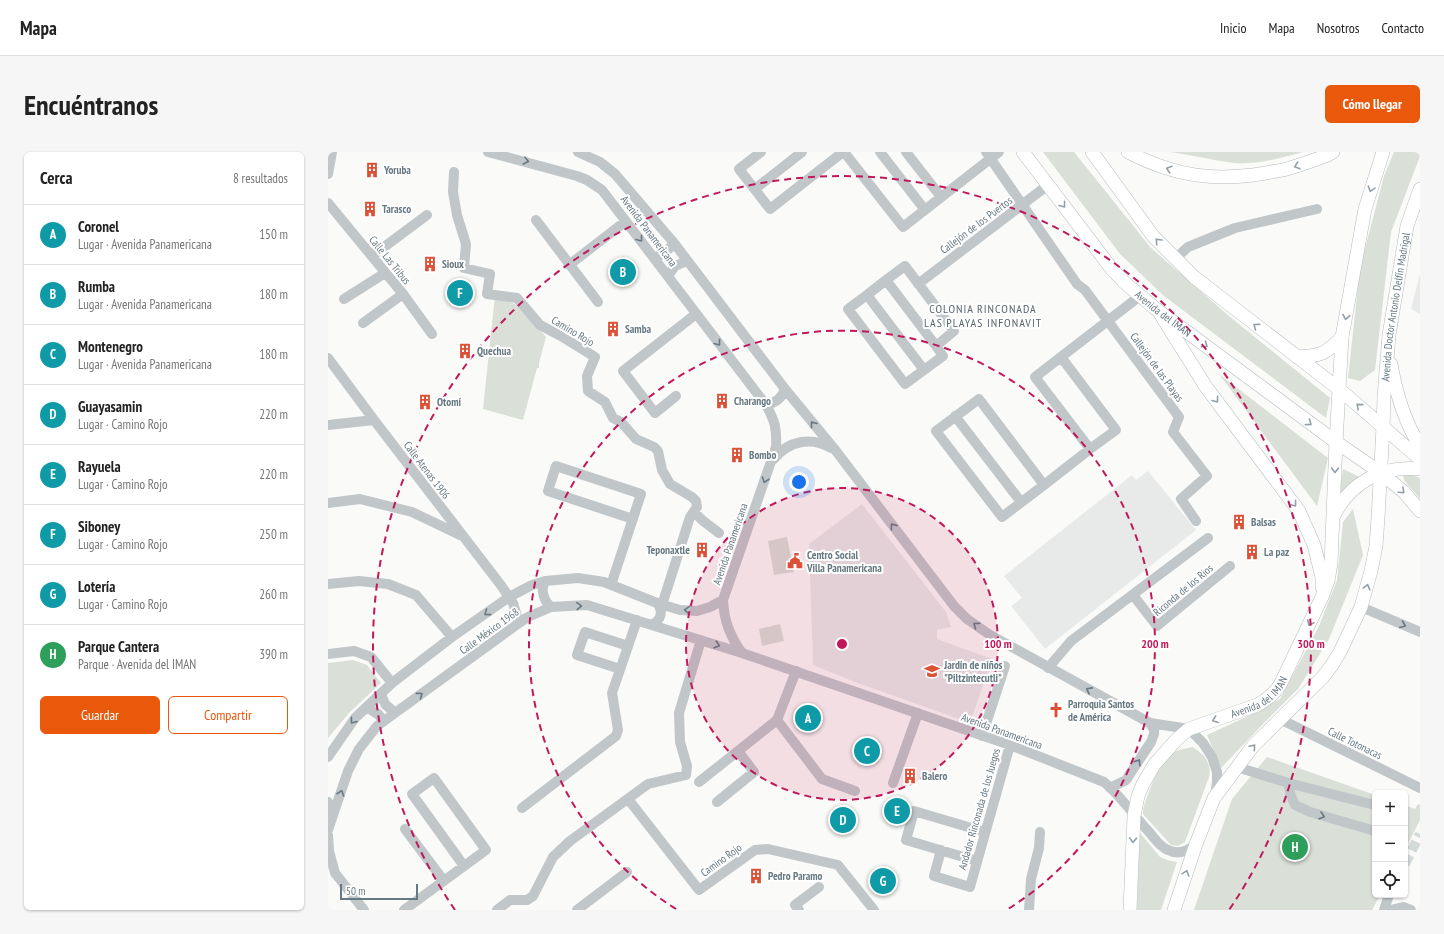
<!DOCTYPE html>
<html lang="es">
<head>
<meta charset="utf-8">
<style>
  :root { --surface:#fff; --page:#f6f6f6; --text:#222; --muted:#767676; --line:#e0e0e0; --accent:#ea580c }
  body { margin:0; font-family:"PT Sans Narrow",sans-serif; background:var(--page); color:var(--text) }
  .controls { position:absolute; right:12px; bottom:12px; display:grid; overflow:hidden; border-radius:6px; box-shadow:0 1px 3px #0004 }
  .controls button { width:36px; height:36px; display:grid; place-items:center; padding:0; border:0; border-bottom:1px solid var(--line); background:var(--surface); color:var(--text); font:20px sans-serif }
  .scale { position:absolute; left:12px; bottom:10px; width:78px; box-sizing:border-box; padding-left:4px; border:2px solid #667881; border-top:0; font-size:11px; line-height:14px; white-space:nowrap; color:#667881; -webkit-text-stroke:3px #fff; paint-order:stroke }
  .you { position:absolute; left:471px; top:330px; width:14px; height:14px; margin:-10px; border:3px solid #fff; border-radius:50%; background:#1a73e8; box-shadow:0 0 0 6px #1a73e833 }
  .badge { display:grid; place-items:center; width:26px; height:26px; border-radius:50%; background:var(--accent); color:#fff; font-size:13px; font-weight:700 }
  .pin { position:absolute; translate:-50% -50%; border:2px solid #fff; box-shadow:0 1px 4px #0006 }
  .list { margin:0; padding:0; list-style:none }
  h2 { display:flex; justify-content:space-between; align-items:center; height:52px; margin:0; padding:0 16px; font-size:17px }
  h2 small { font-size:13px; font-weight:400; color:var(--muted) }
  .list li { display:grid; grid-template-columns:26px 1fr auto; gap:12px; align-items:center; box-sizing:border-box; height:60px; padding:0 16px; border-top:1px solid var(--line) }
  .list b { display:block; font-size:15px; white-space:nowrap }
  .list p { margin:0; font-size:13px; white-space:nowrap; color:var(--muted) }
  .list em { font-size:13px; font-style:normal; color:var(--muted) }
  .actions { display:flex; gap:8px; padding:12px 16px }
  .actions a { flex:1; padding:9px 0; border:1px solid var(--accent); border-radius:6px; text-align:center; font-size:14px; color:var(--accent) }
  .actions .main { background:var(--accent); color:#fff }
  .icon { flex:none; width:22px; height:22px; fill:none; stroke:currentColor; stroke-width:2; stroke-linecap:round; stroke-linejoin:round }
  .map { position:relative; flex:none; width:1092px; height:758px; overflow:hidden; border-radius:6px }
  header { display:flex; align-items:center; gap:24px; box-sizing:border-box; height:56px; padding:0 20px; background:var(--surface); border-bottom:1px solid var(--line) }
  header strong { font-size:19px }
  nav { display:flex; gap:22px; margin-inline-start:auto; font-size:14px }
  .intro { display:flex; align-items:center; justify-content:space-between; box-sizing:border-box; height:96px; padding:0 24px }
  h1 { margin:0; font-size:28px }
  .button { padding:10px 18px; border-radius:6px; background:var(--accent); color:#fff; font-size:14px; font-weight:700 }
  main { display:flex; gap:24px; padding:0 24px }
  aside { flex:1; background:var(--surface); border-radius:6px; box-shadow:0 1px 3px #0004 }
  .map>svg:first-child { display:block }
  .built { fill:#e8eae9 }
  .green { fill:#dadfd7 }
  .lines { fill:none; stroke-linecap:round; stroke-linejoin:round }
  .minor-tunnel { stroke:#d5dada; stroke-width:10; stroke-dasharray:10 5; stroke-linecap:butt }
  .major-casing { stroke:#b5bbbe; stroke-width:14 }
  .minor { stroke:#c1c6c9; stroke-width:10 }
  .major { stroke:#fff; stroke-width:13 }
  .oneway { stroke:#667881 }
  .oneway2 { stroke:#94a0a7 }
  .ring { fill:none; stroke:#c2185b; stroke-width:2; stroke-dasharray:7 5 }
  .labels { text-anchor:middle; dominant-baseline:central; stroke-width:4; stroke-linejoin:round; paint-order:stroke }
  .poi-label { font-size:11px; font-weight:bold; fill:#667881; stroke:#fff; text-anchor:start }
  .street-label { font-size:11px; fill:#667881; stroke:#fff }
  .neighbourhood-label { font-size:12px; letter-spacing:1px; fill:#58656d; stroke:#fff }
  .centre { fill:#c2185b; stroke:#fff; stroke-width:2 }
  .ring-label { font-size:12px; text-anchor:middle; font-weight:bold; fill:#c2185b; stroke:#fff; stroke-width:4; stroke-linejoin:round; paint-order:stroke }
</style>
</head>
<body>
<header>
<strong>Mapa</strong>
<nav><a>Inicio</a><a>Mapa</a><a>Nosotros</a><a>Contacto</a></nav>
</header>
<div class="intro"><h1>Encuéntranos</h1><a class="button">Cómo llegar</a></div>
<main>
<aside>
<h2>Cerca<small>8 resultados</small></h2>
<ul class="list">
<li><span class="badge" style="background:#0f9aa8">A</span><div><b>Coronel</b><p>Lugar · Avenida Panamericana</p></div><em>150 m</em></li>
<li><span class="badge" style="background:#0f9aa8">B</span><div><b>Rumba</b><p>Lugar · Avenida Panamericana</p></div><em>180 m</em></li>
<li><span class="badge" style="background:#0f9aa8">C</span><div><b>Montenegro</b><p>Lugar · Avenida Panamericana</p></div><em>180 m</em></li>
<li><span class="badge" style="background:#0f9aa8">D</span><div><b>Guayasamin</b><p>Lugar · Camino Rojo</p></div><em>220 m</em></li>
<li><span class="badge" style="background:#0f9aa8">E</span><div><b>Rayuela</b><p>Lugar · Camino Rojo</p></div><em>220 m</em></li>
<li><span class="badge" style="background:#0f9aa8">F</span><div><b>Siboney</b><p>Lugar · Camino Rojo</p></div><em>250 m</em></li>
<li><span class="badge" style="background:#0f9aa8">G</span><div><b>Lotería</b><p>Lugar · Camino Rojo</p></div><em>260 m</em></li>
<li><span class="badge" style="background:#2e9e5b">H</span><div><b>Parque Cantera</b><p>Parque · Avenida del IMAN</p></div><em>390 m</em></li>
</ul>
<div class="actions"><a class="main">Guardar</a><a>Compartir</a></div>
</aside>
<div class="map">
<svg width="1092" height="758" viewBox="0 0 1092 758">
  <rect width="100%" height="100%" fill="#fafaf8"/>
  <path class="built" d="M1092,122V162L1083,157Z
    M820,319L868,378L717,497L683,454L694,446L676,424L804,323L808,328Z
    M534,352L618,460L623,475L609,478V487L664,507L642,571L527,530L485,513L481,392Z"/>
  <path class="green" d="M715,0H746L823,96L901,164L1002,246L998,266L836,144L792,102Z
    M842,0H975C953,6 928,13 906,11C884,8 863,3 842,0Z
    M1066,0H1092V4L1063,80L1047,218L1032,229L1020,226L1032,116L1056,24Z
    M167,144L187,152L199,164L218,185L211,211V216H209L195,268L155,257Z
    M891,222L1000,306L989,354Z
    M1015,317L1032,325L1011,345Z
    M1075,322H1082L1092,326V347L1076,328Z
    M1025,357L1035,403L1001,487L970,537L933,574L893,616L879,583L916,566L952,547L991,474L1009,428L1015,370Z
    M459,385L466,420L446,423L440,389Z
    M452,472L456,489L434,494L431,477Z
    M25,508L39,513L53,531L22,560L0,586V511Z
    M864,595C876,601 884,612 881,625L857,690L850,694L843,693L815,662V657C820,641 830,612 844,602C849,597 857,597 864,595Z
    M939,605L1047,643V743H1052L1044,758H866L904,647Z
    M1090,652L1092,653V668L1077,698V653L1087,657Z
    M812,681L832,705L839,708L849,710L833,758H809Z"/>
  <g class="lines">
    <path class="minor-tunnel" d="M1077,712L1092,682"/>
    <defs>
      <g id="major">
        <path id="s1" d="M695,0L783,116L796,130L828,157L1008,290L1053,321L1076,340L1092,359"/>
        <path d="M764,0L825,84L866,125L1011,237L1092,307"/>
        <path d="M800,0C846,24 886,30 938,21C946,19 954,19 962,16C975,12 987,8 1000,3L1005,0"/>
        <path d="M833,163L878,235L971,359L986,393L994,425V435"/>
        <path d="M969,205C992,204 998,202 1014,185"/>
        <path d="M1063,212C1068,241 1076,269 1092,294"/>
        <path d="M1006,363C1023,330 1055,313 1092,317"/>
        <path id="s2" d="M802,758L806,664L810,644L815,632L826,613L848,588L861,577L929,553C939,548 945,543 952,533L994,445L1000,429L1003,411L1008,290L1014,185L1037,57L1055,0"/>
        <path id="s3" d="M846,758L868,692L886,646L925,594L995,525L1004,513L1012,500L1033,455L1043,419L1048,394L1050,366L1055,275L1056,245L1061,183L1079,74L1092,37"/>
      </g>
    </defs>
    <use href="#major" class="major-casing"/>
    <path class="minor" d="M160,0L249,24L259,28L274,38L438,253C447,269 449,277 448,295L395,448C396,469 402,484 414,501L682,593L776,630C793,644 806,664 822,681C827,687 832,695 840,698C850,703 860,699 868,692
      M250,0L272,10L287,22L346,91L457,237L508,299L626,454L639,467L662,483L822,571L861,577L875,591L884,605L889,620V630L887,644
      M433,0L411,17L442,57L515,0
      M516,0L575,75L671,0
      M552,0L597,58
      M578,0L613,45
      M658,0L749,132L757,138L851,265L845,280L879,324L853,347L868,369
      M126,20L125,40L129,63L138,92L136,116L162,122L159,142L189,146L212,173L233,184L267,205L259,224L260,239L277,250L285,266L293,270L308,287L326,295L330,299L334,318L342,332L364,345L368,349L369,355L362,365L334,453
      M0,22L4,0
      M427,37L474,0
      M0,51L75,142L104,182
      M208,68L270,150
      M44,104L99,63
      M326,106L337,101L346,91
      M847,107L860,95L907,76L989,57
      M241,113L298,69
      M340,124L347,114L359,109
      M590,132L720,33
      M539,143L520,157L577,232L596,218L539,143L558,128L608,194L626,179L577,114L558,128
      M16,147L57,121
      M35,171L75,142
      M733,205L788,278L762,297L707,225L812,144
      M0,206L46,268L172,432L185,451L191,471
      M596,218L615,204L608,194
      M348,244L327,261L295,219L368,162
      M651,247L716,333L674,365L608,279Z
      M438,253C448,251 454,246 457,237
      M627,264L693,350
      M0,273L46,268
      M446,307C460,289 483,284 503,296
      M716,333L762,297
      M0,351L32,347L84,360L132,383
      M366,360L374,368L391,381
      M217,429C212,438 216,449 223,455
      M0,432L31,429L60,432L88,443L124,485
      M283,433L313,342L228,314L220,339L305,367
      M805,443L829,474L902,414
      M1033,455L1092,480
      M323,473C333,469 336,459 329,451
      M0,502L26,499L43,505L64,531
      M720,516L743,489L880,386
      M292,517L249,503L257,480L300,494
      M53,542L57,552L67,561
      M39,555L51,563L55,570
      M952,567L1092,636
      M449,568L494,627L527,639
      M449,568L468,519
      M654,584L677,514
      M0,605L27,566L64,531L124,485L181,445L204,433L217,429L250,426L276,430L329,451L352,458L369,459L382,455L395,448
      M909,615L960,631L1047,653
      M371,630L449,568
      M565,631L590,561
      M960,631L963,644L967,653L982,660L1047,679
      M782,636L798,628L823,590L826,582V578L822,571
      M300,647L371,738L427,698L440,697L510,713L546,758
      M0,650V670
      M389,650L426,620L410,599
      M194,656L288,584L290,578L284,541L309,468
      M77,677L116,729
      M0,678L20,619L31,597L49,574L191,471L200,465L223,455L259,453L414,501
      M0,683L1,699L7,721L36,758
      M613,698L606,724L642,735L682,593
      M649,709L578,688L586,659L657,680
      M76,758L158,698L106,626L84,642L136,714
      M169,758L182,748H199L205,744L225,705L242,689L320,632L358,623L359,614L352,590L351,561L373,488
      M249,758L299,720
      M471,758L467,753L491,735
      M701,758L703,727L711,696L712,680
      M1056,758L1061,743
      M1063,758L1075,755L1083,758"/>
    <use href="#major" class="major"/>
  </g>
  <defs><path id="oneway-chevron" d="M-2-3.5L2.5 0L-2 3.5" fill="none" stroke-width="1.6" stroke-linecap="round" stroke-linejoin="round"/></defs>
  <g class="oneway">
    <use href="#oneway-chevron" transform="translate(198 9) rotate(14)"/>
    <use href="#oneway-chevron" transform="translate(312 87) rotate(53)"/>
    <use href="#oneway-chevron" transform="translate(390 191) rotate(53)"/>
    <use href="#oneway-chevron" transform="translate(485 272) rotate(-128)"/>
    <use href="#oneway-chevron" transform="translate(437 328) rotate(109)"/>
    <use href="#oneway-chevron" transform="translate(565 374) rotate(-127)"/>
    <use href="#oneway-chevron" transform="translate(251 454) rotate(-3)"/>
    <use href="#oneway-chevron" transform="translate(359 458) rotate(-176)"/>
    <use href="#oneway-chevron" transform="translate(159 461) rotate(144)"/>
    <use href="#oneway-chevron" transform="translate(648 473) rotate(-144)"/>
    <use href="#oneway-chevron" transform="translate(1075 473) rotate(23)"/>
    <use href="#oneway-chevron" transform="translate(389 493) rotate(17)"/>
    <use href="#oneway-chevron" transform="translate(761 538) rotate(-152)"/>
    <use href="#oneway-chevron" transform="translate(92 543) rotate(-36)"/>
    <use href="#oneway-chevron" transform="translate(25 569) rotate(128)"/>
    <use href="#oneway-chevron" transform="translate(810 610) rotate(-57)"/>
    <use href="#oneway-chevron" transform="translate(13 641) rotate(-71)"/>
    <use href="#oneway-chevron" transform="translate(994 664) rotate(16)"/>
  </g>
  <g class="oneway2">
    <use href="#oneway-chevron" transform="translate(969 14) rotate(161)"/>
    <use href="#oneway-chevron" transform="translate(841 17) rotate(-162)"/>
    <use href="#oneway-chevron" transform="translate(1043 37) rotate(107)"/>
    <use href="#oneway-chevron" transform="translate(735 53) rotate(53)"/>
    <use href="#oneway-chevron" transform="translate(830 89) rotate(-133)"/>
    <use href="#oneway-chevron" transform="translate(1018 165) rotate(100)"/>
    <use href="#oneway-chevron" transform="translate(928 174) rotate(-143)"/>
    <use href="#oneway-chevron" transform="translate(877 193) rotate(37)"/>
    <use href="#oneway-chevron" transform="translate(888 248) rotate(53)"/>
    <use href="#oneway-chevron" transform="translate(1031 254) rotate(-139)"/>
    <use href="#oneway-chevron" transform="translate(981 271) rotate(36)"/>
    <use href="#oneway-chevron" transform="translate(1007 318) rotate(91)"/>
    <use href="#oneway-chevron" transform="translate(1074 339) rotate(43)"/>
    <use href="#oneway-chevron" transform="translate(966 352) rotate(53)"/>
    <use href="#oneway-chevron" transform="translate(1039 435) rotate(-75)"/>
    <use href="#oneway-chevron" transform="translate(982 471) rotate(115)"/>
    <use href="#oneway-chevron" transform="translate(887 568) rotate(160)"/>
    <use href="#oneway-chevron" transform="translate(925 595) rotate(-49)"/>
    <use href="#oneway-chevron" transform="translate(805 688) rotate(92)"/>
    <use href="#oneway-chevron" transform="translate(858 721) rotate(-72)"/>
  </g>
  <circle cx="514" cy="492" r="156" fill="#c2185b" fill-opacity=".12"/>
  <g class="ring">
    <circle cx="514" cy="492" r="156"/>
    <path d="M348 757A313 313 0 1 1 680 757"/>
    <path d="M127 758A469 469 0 1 1 901 758"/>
  </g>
  <defs>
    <symbol id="building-bare" viewBox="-9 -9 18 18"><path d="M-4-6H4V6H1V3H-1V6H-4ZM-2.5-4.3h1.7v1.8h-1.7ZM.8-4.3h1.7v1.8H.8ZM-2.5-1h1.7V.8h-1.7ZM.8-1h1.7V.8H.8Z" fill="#dc5036" stroke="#fff" stroke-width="2.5" paint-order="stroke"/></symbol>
    <symbol id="civic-bare" viewBox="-9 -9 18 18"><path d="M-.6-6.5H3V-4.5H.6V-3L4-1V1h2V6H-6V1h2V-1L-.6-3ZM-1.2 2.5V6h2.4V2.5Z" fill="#dc5036" stroke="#fff" stroke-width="2.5" paint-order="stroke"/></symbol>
    <symbol id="school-bare" viewBox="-9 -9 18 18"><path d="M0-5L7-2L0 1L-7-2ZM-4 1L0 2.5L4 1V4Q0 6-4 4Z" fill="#dc5036" stroke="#fff" stroke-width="2.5" paint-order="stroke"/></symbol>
    <symbol id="church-bare" viewBox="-9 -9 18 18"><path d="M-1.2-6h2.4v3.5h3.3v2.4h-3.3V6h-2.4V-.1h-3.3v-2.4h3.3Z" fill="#dc5036" stroke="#fff" stroke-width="2.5" paint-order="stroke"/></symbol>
  </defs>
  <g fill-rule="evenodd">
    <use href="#building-bare" x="33" y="7" width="22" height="22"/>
    <use href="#building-bare" x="31" y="46" width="22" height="22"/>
    <use href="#building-bare" x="91" y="101" width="22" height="22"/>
    <use href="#building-bare" x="274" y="166" width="22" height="22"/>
    <use href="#building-bare" x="126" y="188" width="22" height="22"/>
    <use href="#building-bare" x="383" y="238" width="22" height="22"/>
    <use href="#building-bare" x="86" y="239" width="22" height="22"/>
    <use href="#building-bare" x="398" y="292" width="22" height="22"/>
    <use href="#building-bare" x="900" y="359" width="22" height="22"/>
    <use href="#building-bare" x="363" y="387" width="22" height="22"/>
    <use href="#building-bare" x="913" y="389" width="22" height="22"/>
    <use href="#civic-bare" x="456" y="398" width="22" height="22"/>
    <use href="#school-bare" x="593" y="508" width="22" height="22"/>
    <use href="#church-bare" x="717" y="547" width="22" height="22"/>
    <use href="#building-bare" x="571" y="613" width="22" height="22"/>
    <use href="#building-bare" x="417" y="713" width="22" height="22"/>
  </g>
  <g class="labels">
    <g class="poi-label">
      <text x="56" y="18">Yoruba</text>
      <text x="54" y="57">Tarasco</text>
      <text x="114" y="112">Sioux</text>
      <text x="297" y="177">Samba</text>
      <text x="149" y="199">Quechua</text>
      <text x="406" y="249">Charango</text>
      <text x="109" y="250">Otomí</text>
      <text x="421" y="303">Bombo</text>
      <text x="923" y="370">Balsas</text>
      <text x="362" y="398" text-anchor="end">Teponaxtle</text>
      <text x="936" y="400">La paz</text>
      <text x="479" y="403">Centro Social<tspan x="479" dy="13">Villa Panamericana</tspan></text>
      <text x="616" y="513">Jardín de niños<tspan x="616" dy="13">"Piltzintecutli"</tspan></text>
      <text x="740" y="552">Parroquia Santos<tspan x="740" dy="13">de América</tspan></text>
      <text x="594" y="624">Balero</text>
      <text x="440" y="724">Pedro Paramo</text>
    </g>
    <g class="street-label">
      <text transform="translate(648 73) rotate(-37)">Callejón de los Puertos</text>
      <text transform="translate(321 79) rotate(53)">Avenida Panamericana</text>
      <text transform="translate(62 108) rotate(51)">Calle Las Tribus</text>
      <text stroke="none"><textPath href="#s3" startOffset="665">Avenida Doctor Antonio Delfín Madrigal</textPath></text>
      <text stroke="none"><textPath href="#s1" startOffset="215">Avenida del IMAN</textPath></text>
      <text transform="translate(245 179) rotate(31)">Camino Rojo</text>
      <text transform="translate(829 215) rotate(54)">Callejón de las Playas</text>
      <text transform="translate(99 318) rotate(53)">Calle Atenas 1906</text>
      <text transform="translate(402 392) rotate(-71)">Avenida Panamericana</text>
      <text transform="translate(855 438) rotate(-40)">Riconda de los Rios</text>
      <text transform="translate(161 479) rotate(-36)">Calle México 1968</text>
      <text stroke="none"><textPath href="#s2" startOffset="278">Avenida del IMAN</textPath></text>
      <text transform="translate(674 579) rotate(20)">Avenida Panamericana</text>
      <text transform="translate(1027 591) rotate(26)">Calle Totonacas</text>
      <text transform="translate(651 657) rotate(-74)">Andador Rinconada de los Juegos</text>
      <text transform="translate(393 708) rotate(-36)">Camino Rojo</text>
    </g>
    <g class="neighbourhood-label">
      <text x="655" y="156">COLONIA RINCONADA<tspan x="655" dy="14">LAS PLAYAS INFONAVIT</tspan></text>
    </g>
  </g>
  <circle cx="514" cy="492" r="6" class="centre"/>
  <g class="ring-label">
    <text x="670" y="496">100 m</text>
    <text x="827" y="496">200 m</text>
    <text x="983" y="496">300 m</text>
  </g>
</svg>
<div class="controls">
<button>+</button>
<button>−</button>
<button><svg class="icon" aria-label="locate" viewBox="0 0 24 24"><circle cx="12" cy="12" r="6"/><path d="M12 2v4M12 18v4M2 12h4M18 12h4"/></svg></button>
</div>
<div class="scale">50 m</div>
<div class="you"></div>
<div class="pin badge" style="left:480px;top:566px;background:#0f9aa8">A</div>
<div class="pin badge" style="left:295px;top:120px;background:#0f9aa8">B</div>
<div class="pin badge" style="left:539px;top:599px;background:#0f9aa8">C</div>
<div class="pin badge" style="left:515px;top:668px;background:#0f9aa8">D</div>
<div class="pin badge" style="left:569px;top:659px;background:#0f9aa8">E</div>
<div class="pin badge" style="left:132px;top:141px;background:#0f9aa8">F</div>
<div class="pin badge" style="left:555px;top:729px;background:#0f9aa8">G</div>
<div class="pin badge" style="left:967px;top:695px;background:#2e9e5b">H</div>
</div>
</main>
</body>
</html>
